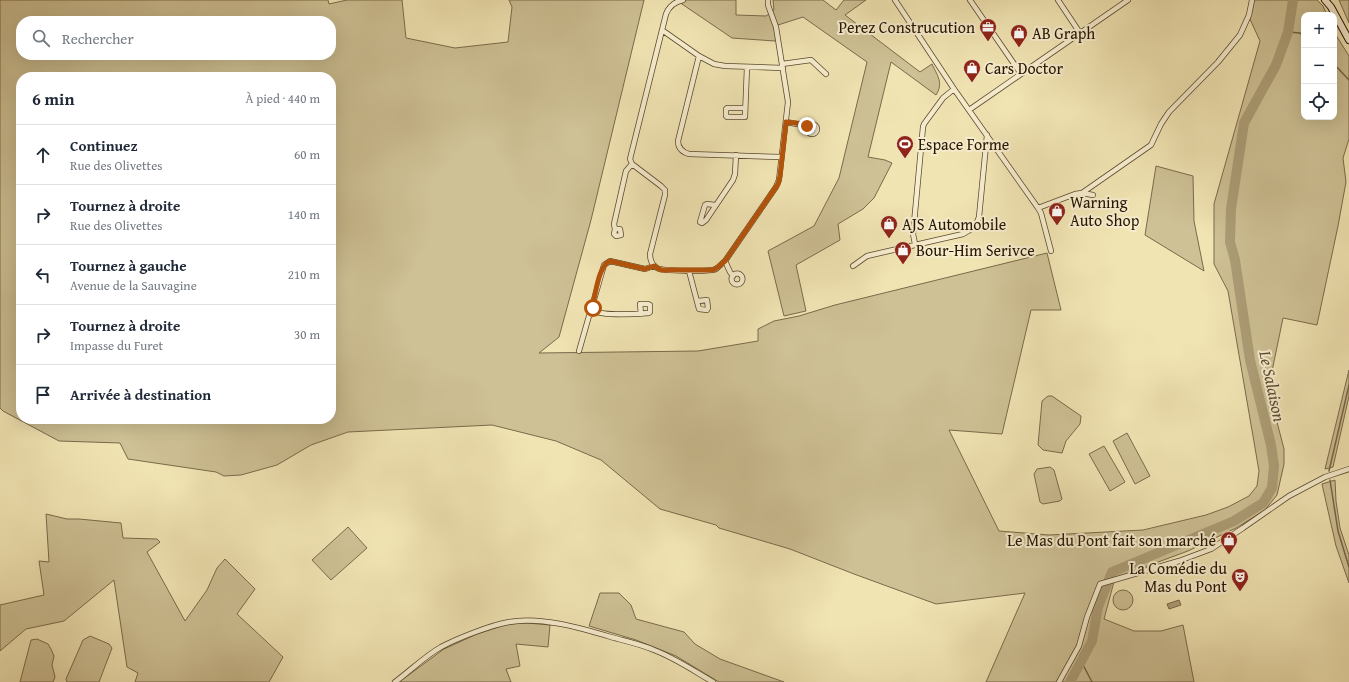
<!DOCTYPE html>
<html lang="fr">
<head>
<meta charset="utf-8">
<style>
  :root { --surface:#fff; --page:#f2f2f3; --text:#1f2937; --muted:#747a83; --line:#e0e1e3 }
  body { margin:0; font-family:"Gentium Book Plus",serif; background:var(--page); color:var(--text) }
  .controls { position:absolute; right:12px; top:12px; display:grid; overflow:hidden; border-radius:8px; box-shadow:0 4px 16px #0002 }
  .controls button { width:36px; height:36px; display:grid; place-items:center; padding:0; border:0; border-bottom:1px solid var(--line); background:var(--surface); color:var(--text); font:20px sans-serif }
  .stop { position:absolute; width:12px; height:12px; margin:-9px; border:3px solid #b45309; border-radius:50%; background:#fff }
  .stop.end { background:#b45309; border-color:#fff; box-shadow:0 1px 4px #0008 }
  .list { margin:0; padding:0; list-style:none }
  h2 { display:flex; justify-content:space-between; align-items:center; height:52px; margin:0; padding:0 16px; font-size:17px }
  h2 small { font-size:13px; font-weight:400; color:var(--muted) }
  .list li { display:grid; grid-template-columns:26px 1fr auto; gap:12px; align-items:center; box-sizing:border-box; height:60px; padding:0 16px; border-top:1px solid var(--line) }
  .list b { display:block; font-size:15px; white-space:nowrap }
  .list p { margin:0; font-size:13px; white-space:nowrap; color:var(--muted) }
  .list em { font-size:13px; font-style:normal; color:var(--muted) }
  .icon { flex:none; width:22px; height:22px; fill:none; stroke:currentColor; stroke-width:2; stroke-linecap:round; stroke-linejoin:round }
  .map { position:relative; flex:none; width:1349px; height:682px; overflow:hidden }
  .search { position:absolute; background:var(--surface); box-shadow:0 4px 16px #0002; left:16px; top:16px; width:320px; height:44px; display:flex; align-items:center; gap:10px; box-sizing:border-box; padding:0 14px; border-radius:16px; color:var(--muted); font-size:15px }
  .panel { position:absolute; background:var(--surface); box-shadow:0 4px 16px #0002; left:16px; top:72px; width:320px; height:352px; border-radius:16px }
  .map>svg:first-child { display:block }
  .green { fill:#cec195; stroke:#7a6a4b; fill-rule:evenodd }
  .water { fill:#ac9d76; stroke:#766647 }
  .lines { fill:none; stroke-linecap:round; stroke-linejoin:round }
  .stream { stroke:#766647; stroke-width:1.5 }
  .river { stroke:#ac9d76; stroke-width:10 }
  .minor-casing { stroke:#59482e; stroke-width:6 }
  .secondary-casing { stroke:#261401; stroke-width:8 }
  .minor { stroke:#f6edce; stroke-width:4.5 }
  .secondary { stroke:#f6edce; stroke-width:6 }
  .route { stroke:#b45309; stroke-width:5 }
  .labels { text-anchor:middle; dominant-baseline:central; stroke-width:4; stroke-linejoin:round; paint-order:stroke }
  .poi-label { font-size:16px; fill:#261401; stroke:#f6edce; text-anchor:start }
  .water-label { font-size:17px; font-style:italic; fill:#5c4b30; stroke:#f6edce }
</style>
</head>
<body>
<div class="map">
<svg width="1349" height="682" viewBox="0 0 1349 682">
  <rect width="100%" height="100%" fill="#f1e4b3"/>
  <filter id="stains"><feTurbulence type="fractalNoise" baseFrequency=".005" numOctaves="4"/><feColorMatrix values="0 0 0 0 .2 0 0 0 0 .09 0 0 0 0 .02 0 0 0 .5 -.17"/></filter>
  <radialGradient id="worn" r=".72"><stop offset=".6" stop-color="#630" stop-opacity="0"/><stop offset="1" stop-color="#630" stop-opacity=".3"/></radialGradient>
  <path class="green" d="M0,0H328L329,4L347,0H402L406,38L455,48L508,42L512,7L509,0H644L591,220L559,337L539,353L698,351L758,341V329L774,321L799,316L835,305L1047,253L1061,310H1031L1002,434L949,430L999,531L1049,535L1143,530L1206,515L1228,507L1249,496L1257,486L1259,471L1228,291L1214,264V204L1260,41L1249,17L1253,0H1317L1323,6L1327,15H1304V117H1334V32L1349,56V139L1343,158L1346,182L1338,226L1317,325L1283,318L1270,381V395L1284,449V464L1277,495L1265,510L1236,528L1188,551L1115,578L1104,619L1134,631H1161L1183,625L1194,682H986L1025,593L936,604L854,574L790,549L719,528L716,525L660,509L601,460L556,441L492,425L348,432L311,445L277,465L241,475L224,476L216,472L128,459L120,443L59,441L3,411L0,408ZM21,21H331V55H21ZM21,77H331V419H21Z
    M676,0H736V15L766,16L774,10L773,0H823L836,10L844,0H866L845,15L920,72L932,64C937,75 944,83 936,95L891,62L868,157L885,160L892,163L874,198L863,209L838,224L840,240L796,265L806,311L784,316L768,251L814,226L839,178L867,62L803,17L778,25L775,41L732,38Z
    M1339,0H1349V23Z
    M1156,166L1193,176L1194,221L1204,271L1145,235Z
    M1349,370V396L1333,467L1325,469Z
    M1048,396H1052L1081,416L1080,424L1066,441L1062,453L1043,450L1038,445L1042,401Z
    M1127,433L1150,476L1135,484L1113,441Z
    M1104,446L1125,482L1110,491L1089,454Z
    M1050,467L1054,470L1062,499L1060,501L1043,504L1040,502L1034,474L1037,469Z
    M1335,480L1336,501L1340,528L1349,555V583L1336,546L1322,484Z
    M46,514L67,519H79L121,523L123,538L157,539L160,542L147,552L185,621L207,590L217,568L225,559L255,589L237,614L283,657L269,682H135L138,673L127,667L114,580L64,621L26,629L0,651V605L44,595L39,561L49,562Z
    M348,527L367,548L331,580L312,560Z
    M1113 600a10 10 0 1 1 20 0a10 10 0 1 1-20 0Z
    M600,593H619L631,605L636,619L684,632L695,644L720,659L784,682H719L676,656L636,640L589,626Z
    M527,623L550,625L548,647L516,644L520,666L506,669L511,682H399L444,649L477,634L508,624Z
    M90,636L109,644L112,648L99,682H67L66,679L83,640Z
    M37,639L48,644L51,649L54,656L52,665L55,677L53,682H20L31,640Z"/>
  <path class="water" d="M1179,600L1181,605L1169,609L1167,604Z"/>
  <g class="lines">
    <path class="stream" d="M1288,32L1300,33L1304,37
      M1334,64L1349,80
      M1329,471L1349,385
      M1330,480L1338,531L1349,567
      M1081,661L1092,682"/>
    <path class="river" d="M1070,682L1092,641L1098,607L1112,572L1234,521L1263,503L1272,488L1274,466L1271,445L1250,360L1235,260L1230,242L1231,209L1244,123L1276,65L1288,32L1293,0"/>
    <defs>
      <path id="minor" d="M683,0C674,2 669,6 666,14L630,159L632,164L661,186L665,190V195L650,254C650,259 652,265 657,268C662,271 710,272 716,269C719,267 722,263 725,261L776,187L779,180L788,102L776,27L768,5V0
        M895,0L954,89L1038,208L1041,213L1051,251
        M970,0L1021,74
        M1058,0L1080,33
        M662,30L699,56L714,64L725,66L783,68
        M699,56L678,141C678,148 682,152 689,154L781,157
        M782,64L811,60L826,74
        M745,108H727L726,109V116L727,117H745L747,67
        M969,110L1128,0
        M786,122L808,126
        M807 129a5 5 0 1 1 10 0a5 5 0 1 1-10 0Z
        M1082,193L1151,145L1161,124L1169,112L1218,62L1240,35L1249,15L1252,0
        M715,205L707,204L705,205L700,222L702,223L706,220L733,180L735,174L736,155
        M1038,208L1075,194L1082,193L1093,195
        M615,229H620L621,235L616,236L614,234L615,229L614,224L626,171L632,164
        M915,244L913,234L923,127L924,124L943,98L954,89
        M725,261L730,272L733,276
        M853,266L867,256L963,234L975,227L979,217L987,135
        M689,271L699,309L707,310L708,308L707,300L698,301
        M731.5 279a5.5 5.5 0 1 1 11 0a5.5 5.5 0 1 1-11 0Z
        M595,311C602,316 638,314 649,313L650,312V305L648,304H640L641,314
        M579,351L589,316L595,311L593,303L604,265L610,261L645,269L654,266
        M395,682C410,671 425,656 441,647C458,638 491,625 509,622C540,616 581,628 611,637C625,641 640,644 654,650C675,658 694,671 713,682
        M1059,682L1079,646L1087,617L1100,584L1179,561L1211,549L1243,528L1289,496L1325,477L1349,469"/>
      <path id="secondary" d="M1325,0L1331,7L1349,40"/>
    </defs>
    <use href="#minor" class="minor-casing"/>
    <use href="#secondary" class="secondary-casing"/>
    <use href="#minor" class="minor"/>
    <use href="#secondary" class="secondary"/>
  </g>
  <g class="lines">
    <path class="route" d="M593,308V303C596,292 599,265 610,261L645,269L654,266L661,270H713L718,267L725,261L778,184L780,176L786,122L804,124L808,126H807"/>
  </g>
  <defs>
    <symbol id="office-pin" viewBox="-11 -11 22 30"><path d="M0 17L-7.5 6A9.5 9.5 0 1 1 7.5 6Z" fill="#8f2418" stroke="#f6edce"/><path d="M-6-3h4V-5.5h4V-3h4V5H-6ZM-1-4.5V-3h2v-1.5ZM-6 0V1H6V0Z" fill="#fff"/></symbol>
    <symbol id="shop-pin" viewBox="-11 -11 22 30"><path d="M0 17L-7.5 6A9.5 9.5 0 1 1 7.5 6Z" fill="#8f2418" stroke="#f6edce"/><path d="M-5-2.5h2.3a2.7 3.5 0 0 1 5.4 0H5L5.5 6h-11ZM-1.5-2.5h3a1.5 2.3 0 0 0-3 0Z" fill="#fff"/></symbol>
    <symbol id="stadium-pin" viewBox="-11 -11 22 30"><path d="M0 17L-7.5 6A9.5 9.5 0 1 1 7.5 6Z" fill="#8f2418" stroke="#f6edce"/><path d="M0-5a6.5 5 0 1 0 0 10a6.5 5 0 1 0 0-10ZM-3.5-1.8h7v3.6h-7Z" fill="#fff"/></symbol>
    <symbol id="theatre-pin" viewBox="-11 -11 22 30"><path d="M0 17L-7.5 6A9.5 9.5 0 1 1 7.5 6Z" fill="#8f2418" stroke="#f6edce"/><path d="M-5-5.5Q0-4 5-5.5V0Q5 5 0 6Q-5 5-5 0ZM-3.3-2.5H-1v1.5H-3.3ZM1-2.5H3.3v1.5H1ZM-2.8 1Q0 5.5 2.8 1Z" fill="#fff"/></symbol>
  </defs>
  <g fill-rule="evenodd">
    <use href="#office-pin" x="978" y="17" width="20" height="27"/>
    <use href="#shop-pin" x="1009" y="23" width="20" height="27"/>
    <use href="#shop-pin" x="962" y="58" width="20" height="27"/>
    <use href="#stadium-pin" x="895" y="134" width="20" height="27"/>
    <use href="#shop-pin" x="1047" y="201" width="20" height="27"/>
    <use href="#shop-pin" x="879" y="214" width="20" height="27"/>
    <use href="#shop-pin" x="893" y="240" width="20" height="27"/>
    <use href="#shop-pin" x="1219" y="530" width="20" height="27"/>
    <use href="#theatre-pin" x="1230" y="567" width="20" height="27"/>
  </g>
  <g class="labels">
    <g class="poi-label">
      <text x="975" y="27" text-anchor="end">Perez Construcution</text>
      <text x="1032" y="33">AB Graph</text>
      <text x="985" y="68">Cars Doctor</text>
      <text x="918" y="144">Espace Forme</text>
      <text x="1070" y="202">Warning<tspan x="1070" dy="18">Auto Shop</tspan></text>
      <text x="902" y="224">AJS Automobile</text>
      <text x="916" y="250">Bour-Him Serivce</text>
      <text x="1216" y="540" text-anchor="end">Le Mas du Pont fait son marché</text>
      <text x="1227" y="568" text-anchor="end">La Comédie du<tspan x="1227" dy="18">Mas du Pont</tspan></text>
    </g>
    <g class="water-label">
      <text transform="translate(1273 386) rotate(78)">Le Salaison</text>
    </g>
  </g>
  <rect width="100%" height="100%" filter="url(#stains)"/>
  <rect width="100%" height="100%" fill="url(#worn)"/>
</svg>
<div class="controls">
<button>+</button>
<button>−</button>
<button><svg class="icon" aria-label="locate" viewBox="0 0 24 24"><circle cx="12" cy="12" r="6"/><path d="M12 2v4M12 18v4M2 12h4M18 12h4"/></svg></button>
</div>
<div class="stop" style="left:593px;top:308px"></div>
<div class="stop end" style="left:807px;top:126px"></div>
<div class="search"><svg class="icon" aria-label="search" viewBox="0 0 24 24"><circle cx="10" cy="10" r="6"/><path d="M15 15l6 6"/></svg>Rechercher</div>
<section class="panel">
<h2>6 min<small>À pied · 440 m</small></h2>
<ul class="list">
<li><svg class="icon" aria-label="ahead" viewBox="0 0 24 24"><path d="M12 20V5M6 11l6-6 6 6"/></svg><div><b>Continuez</b><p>Rue des Olivettes</p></div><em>60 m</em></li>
<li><svg class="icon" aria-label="right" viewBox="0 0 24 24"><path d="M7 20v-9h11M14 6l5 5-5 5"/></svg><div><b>Tournez à droite</b><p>Rue des Olivettes</p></div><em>140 m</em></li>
<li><svg class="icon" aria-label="left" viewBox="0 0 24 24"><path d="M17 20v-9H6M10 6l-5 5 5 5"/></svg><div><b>Tournez à gauche</b><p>Avenue de la Sauvagine</p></div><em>210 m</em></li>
<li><svg class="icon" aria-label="right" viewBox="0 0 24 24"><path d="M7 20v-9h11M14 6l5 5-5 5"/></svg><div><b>Tournez à droite</b><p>Impasse du Furet</p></div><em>30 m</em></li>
<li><svg class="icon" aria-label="arrive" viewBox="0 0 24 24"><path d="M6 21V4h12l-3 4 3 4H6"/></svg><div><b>Arrivée à destination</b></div></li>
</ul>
</section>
</div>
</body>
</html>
